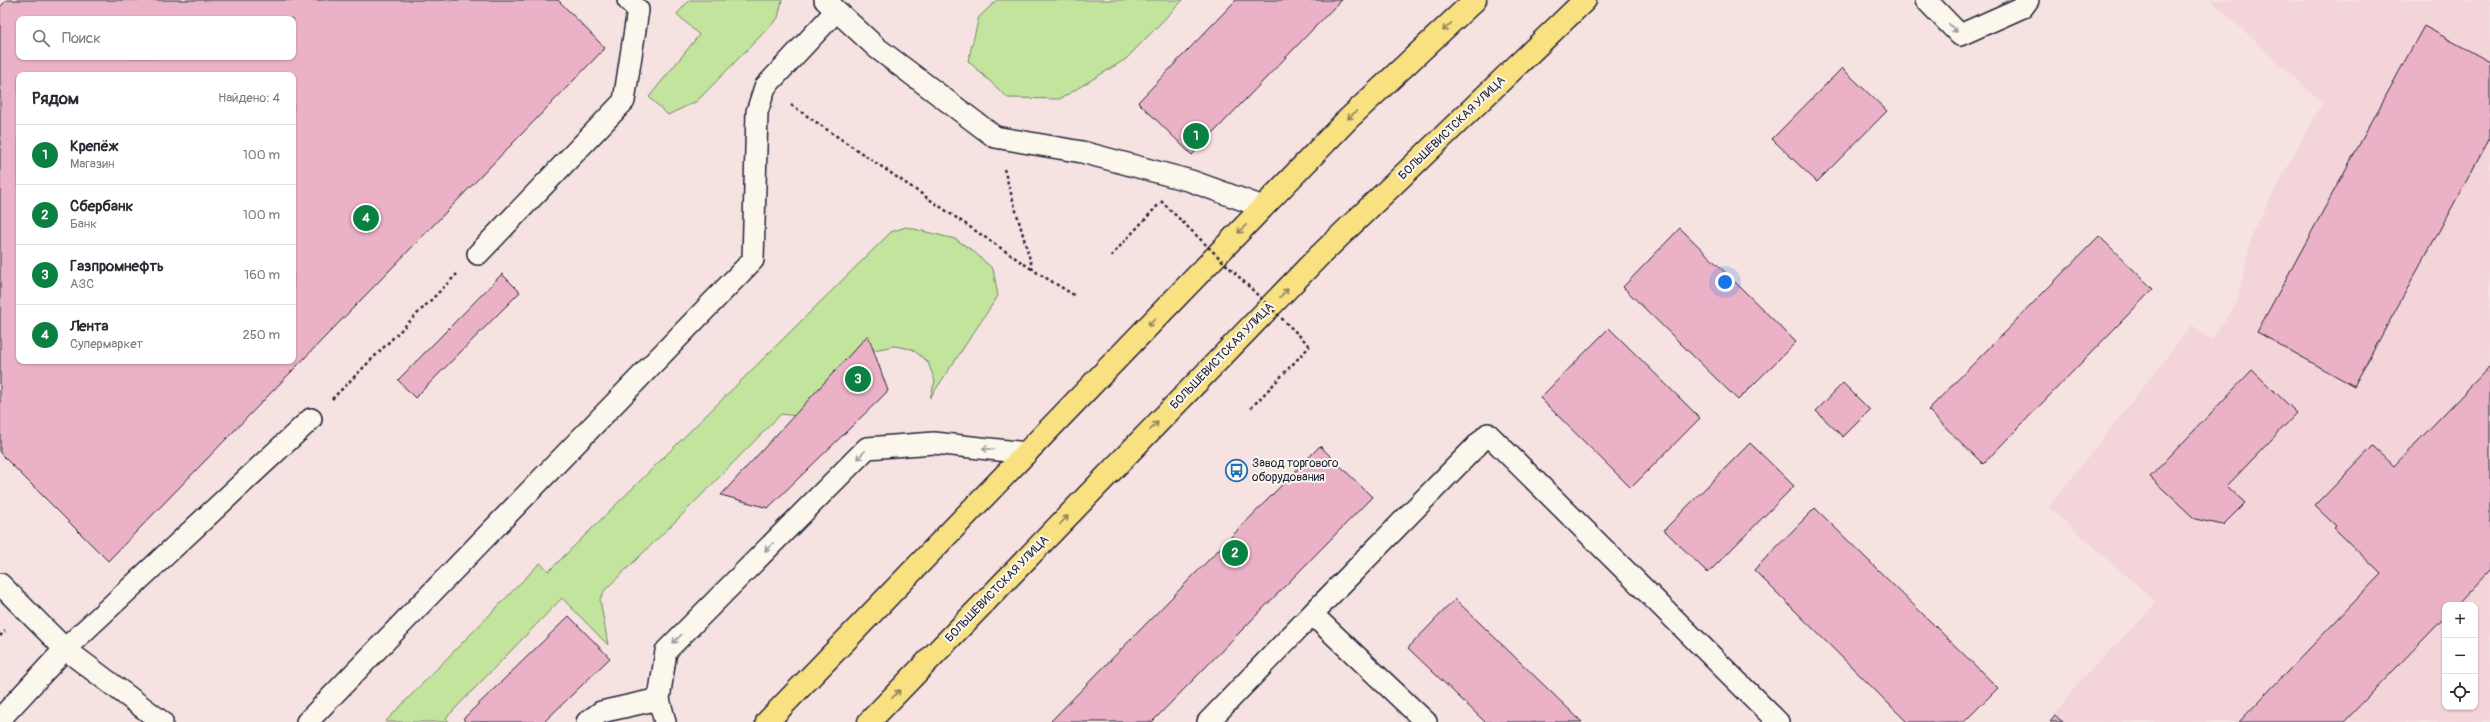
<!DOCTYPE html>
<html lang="ru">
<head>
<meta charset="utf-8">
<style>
  :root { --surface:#fff; --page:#f2f2f3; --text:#2b2b33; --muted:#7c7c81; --line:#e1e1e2; --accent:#0b8043 }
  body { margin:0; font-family:Pangolin,sans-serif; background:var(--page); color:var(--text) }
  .controls { position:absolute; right:12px; bottom:12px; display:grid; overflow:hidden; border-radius:8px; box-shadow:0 1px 3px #0004 }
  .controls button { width:36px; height:36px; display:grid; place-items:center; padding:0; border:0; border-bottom:1px solid var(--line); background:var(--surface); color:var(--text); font:20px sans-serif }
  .you { position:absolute; left:1725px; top:282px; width:14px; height:14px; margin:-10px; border:3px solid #fff; border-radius:50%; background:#1a73e8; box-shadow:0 0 0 6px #1a73e833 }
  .badge { display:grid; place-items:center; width:26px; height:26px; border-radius:50%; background:var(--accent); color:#fff; font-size:13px; font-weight:700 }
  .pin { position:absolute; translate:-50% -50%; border:2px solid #fff; box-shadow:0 1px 4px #0006 }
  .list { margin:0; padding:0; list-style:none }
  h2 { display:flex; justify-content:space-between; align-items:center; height:52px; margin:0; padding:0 16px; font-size:17px }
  h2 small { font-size:13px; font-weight:400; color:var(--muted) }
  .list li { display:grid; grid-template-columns:26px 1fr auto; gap:12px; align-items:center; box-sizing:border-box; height:60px; padding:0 16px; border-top:1px solid var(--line) }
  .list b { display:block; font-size:15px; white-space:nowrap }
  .list p { margin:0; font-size:13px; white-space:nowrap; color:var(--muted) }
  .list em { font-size:13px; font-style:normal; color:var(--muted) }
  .icon { flex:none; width:22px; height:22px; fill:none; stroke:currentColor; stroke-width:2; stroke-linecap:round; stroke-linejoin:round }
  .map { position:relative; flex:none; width:2490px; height:722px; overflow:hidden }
  .search { position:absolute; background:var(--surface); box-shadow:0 1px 3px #0004; left:16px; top:16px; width:280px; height:44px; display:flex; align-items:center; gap:10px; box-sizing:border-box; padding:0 14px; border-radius:8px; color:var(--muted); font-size:15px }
  .panel { position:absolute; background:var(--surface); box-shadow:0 1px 3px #0004; left:16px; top:72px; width:280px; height:292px; border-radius:8px }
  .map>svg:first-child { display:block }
  .built { fill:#f3d4d9; fill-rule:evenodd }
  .green { fill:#c2e49d; stroke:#72836c }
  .building { fill:#ebb2c7; stroke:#22223b; fill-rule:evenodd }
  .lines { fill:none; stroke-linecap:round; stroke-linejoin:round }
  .service-casing { stroke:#22223b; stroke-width:24 }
  .trunk-casing { stroke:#22223b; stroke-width:25 }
  .path { stroke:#22223b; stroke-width:2.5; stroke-dasharray:3 3; stroke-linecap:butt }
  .service { stroke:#fbf7ec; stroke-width:21 }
  .trunk { stroke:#f9e181; stroke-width:22 }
  .path-bridge { stroke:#22223b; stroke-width:2.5; stroke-dasharray:3 3; stroke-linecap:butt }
  .oneway { stroke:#8e825e }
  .oneway2 { stroke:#99979c }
  .labels { text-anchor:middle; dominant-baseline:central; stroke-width:4; stroke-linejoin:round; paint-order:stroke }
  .street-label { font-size:12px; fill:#22223b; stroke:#fbf7ec }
  .poi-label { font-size:12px; fill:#22223b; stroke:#fbf7ec; text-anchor:start }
</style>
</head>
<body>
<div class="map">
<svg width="2490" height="722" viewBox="0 0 2490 722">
  <rect width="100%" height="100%" fill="#f6e2e1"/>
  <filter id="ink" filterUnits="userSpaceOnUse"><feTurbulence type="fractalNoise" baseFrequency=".025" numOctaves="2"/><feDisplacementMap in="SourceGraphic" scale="8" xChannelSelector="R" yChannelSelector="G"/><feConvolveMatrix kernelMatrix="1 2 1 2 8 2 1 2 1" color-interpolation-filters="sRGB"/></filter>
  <g filter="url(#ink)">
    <path class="built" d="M2211,0H2490V722H2050L2079,682L2157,603L2049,507L2192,325L2211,340L2237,303L2253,231L2322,103ZM2445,605H2475V707H2445Z"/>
    <path class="green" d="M689,0H782L778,18L697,101L668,115L649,97L699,35L677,14Z
      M997,0H1183L1126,59L1060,99L1008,98L968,61L979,17Z
      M906,227L955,239L972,250L993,269L998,296L930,398L935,381L928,362L912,349L894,346L853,354L797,416L781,414L683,514L605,590L600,599L608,645L562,598L446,718L449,722H385L540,563L549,571L891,232Z"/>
    <path class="building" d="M7,0H558L605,48L108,561L0,453V7ZM19,19H293V57H19ZM19,75H293V361H19Z
      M1236,0H1341L1192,155L1138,102Z
      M2424,26L2490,62V138L2354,386L2257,332Z
      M1842,68L1887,111L1817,182L1772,139Z
      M1680,228L1796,342L1738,400L1623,287Z
      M2099,236L2153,289L1983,464L1928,410Z
      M502,274L520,292L415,398L398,380Z
      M1609,328L1700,418L1631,488L1540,398Z
      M868,335L888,391L768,508L721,495Z
      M2490,366V570L2457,605H2445V617L2344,722H2239L2381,574L2334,528L2336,526L2315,506L2373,446L2394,466Z
      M2252,370L2297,413L2227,486L2245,503L2223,525L2195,519L2150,477Z
      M1843,383L1870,410L1843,437L1816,411Z
      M1750,443L1794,486L1708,573L1664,530Z
      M1320,446L1372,497L1152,722H1052L1051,721Z
      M1815,508L1998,688L1964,722H1907L1754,570Z
      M1455,599L1582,722H1485L1408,648Z
      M569,616L610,658L544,722H466L463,719Z
      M2055,716L2063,722H2050Z"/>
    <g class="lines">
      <defs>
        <path id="service" d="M825,0L877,48L995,137L1082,152L1191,181L1263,207
          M1926,0L1960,35L2023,7L2028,0
          M478,254L624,101L638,10L628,0
          M0,584L65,649L162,722
          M0,719L65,649L311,419
          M307,722L753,260L757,112L765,87L836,11
          M587,722L601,712L659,699
          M665,722L659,699L666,651L867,448L934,443L1027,453
          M1208,722L1312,614
          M1426,722L1312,614L1488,434L1778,722"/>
        <path id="trunk" d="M767,722L1346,121L1475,0
          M869,722L1317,258L1585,0"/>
      </defs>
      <use href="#service" class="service-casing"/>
      <use href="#trunk" class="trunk-casing"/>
      <path class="path" d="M791,105L1033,270
        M1004,169L1033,270L1074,295
        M1111,256L1160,203
        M332,399L457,274
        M1251,408L1310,346
        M0,636L5,631"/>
      <use href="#service" class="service"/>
      <use href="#trunk" class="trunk"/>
      <path class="path-bridge" d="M1161,201L1310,346"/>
    </g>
    <defs><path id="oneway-shaft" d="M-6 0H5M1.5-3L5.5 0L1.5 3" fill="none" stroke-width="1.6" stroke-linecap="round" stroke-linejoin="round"/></defs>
    <g class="oneway">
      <use href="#oneway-shaft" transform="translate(1447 27) rotate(137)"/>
      <use href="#oneway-shaft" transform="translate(1352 115) rotate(137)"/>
      <use href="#oneway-shaft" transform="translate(1242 229) rotate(134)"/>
      <use href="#oneway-shaft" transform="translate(1284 293) rotate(-46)"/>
      <use href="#oneway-shaft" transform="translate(1152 322) rotate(134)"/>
      <use href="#oneway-shaft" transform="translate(1154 426) rotate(-46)"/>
      <use href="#oneway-shaft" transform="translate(1064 520) rotate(-46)"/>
      <use href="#oneway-shaft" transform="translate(896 694) rotate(-46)"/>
    </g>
    <g class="oneway2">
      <use href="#oneway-shaft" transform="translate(1953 28) rotate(46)"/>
      <use href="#oneway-shaft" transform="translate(988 449) rotate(-174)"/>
      <use href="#oneway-shaft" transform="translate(861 455) rotate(135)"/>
      <use href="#oneway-shaft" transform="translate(769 547) rotate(135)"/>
      <use href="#oneway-shaft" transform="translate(677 639) rotate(135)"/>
    </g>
  </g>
  <defs>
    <symbol id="bus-ring" viewBox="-11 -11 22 22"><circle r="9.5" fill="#fbf7ec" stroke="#1f6fb2" stroke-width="1.5"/><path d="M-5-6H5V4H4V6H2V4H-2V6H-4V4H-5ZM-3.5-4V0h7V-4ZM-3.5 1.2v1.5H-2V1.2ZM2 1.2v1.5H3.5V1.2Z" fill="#1f6fb2"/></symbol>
  </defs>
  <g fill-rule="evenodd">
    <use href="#bus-ring" x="1224" y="458" width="25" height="25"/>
  </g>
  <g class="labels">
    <g class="street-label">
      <text transform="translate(1452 128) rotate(-44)">БОЛЬШЕВИСТСКАЯ УЛИЦА</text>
      <text transform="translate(1222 356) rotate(-46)">БОЛЬШЕВИСТСКАЯ УЛИЦА</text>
      <text transform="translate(997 589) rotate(-46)">БОЛЬШЕВИСТСКАЯ УЛИЦА</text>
    </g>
    <g class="poi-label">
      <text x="1252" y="463">Завод торгового<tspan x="1252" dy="14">оборудования</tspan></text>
    </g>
  </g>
</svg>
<div class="controls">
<button>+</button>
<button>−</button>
<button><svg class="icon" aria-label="locate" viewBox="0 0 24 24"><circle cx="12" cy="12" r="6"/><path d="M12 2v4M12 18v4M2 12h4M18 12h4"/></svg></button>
</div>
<div class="you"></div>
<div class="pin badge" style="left:1196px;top:136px">1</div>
<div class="pin badge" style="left:1235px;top:553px">2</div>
<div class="pin badge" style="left:858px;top:379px">3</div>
<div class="pin badge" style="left:366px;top:218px">4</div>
<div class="search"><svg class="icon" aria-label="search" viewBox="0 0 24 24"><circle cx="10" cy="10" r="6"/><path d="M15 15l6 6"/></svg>Поиск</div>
<section class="panel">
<h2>Рядом<small>Найдено: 4</small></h2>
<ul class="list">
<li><span class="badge">1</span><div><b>Крепёж</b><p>Магазин</p></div><em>100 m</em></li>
<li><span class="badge">2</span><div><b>Сбербанк</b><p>Банк</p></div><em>100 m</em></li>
<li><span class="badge">3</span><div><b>Газпромнефть</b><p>АЗС</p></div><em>160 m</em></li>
<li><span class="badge">4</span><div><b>Лента</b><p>Супермаркет</p></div><em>250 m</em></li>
</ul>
</section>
</div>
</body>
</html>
